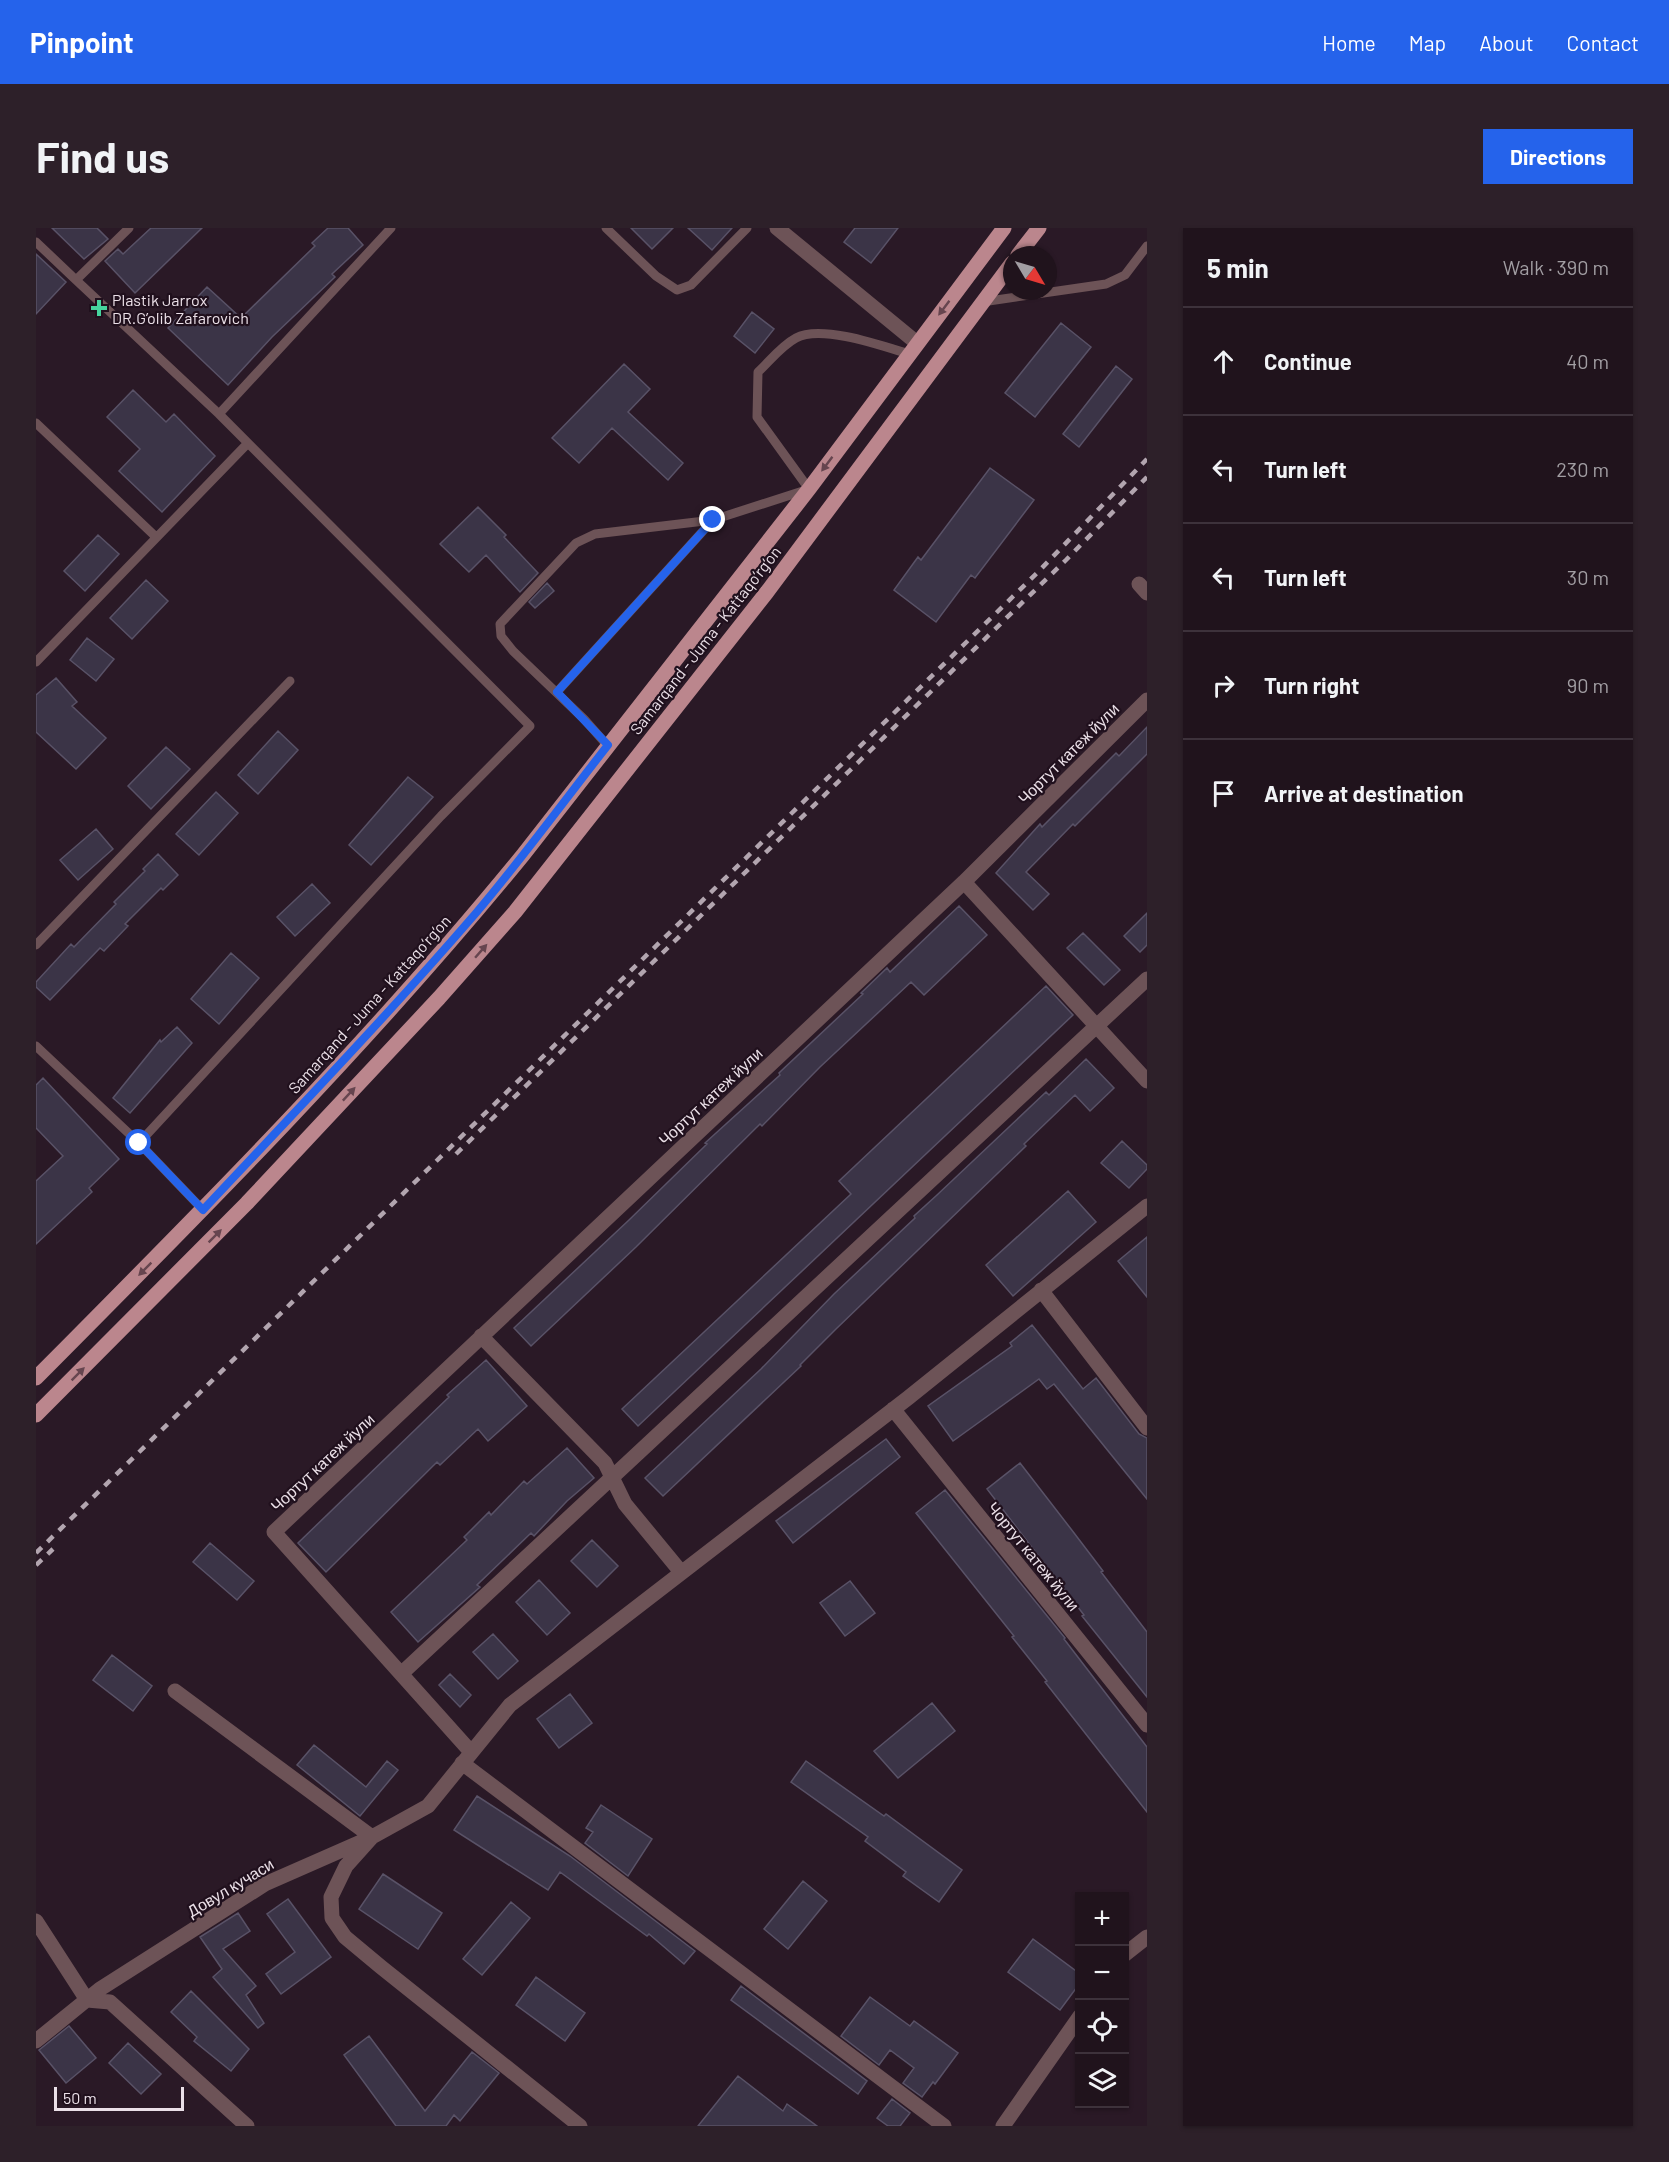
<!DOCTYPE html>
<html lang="en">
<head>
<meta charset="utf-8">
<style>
  :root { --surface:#20131c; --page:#2d2029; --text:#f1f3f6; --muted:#a29ea3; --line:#3d323b; --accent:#2563eb }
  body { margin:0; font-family:Barlow,sans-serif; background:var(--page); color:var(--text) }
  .controls { position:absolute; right:18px; bottom:18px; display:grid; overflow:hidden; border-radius:0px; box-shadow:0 2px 4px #0004 }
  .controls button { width:54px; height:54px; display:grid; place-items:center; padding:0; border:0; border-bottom:2px solid var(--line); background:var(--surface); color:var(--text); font:30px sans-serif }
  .compass { position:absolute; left:967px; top:18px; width:54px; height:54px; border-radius:50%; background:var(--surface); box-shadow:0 2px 4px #0004; rotate:128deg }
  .scale { position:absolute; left:18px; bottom:15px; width:130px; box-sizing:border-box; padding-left:6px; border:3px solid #ebe0e8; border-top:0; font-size:16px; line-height:21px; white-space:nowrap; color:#ebe0e8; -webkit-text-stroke:4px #20101d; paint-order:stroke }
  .stop { position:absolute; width:18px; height:18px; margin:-14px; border:4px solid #2563eb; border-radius:50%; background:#fff }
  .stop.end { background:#2563eb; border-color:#fff; box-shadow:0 2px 6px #0008 }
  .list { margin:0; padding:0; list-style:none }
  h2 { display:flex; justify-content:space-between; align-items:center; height:78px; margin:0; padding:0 24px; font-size:26px }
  h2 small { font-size:20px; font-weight:400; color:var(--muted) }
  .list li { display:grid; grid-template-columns:39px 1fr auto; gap:18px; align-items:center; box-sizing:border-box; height:108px; padding:0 24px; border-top:2px solid var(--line) }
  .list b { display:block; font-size:22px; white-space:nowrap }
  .list em { font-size:20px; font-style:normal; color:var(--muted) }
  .icon { flex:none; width:33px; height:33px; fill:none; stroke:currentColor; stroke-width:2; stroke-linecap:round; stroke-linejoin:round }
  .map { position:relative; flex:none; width:1111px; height:1898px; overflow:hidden; border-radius:0px }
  header { display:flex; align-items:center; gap:36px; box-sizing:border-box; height:84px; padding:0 30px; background:var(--accent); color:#fff }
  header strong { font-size:28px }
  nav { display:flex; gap:33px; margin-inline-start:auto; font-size:21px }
  .intro { display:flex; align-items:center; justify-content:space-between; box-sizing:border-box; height:144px; padding:0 36px }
  h1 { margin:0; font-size:42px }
  .button { padding:15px 27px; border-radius:0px; background:var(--accent); color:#fff; font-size:21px; font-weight:700 }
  main { display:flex; gap:36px; padding:0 36px }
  aside { flex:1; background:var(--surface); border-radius:0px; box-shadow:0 2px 4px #0004 }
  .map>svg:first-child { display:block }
  .building { fill:#3b3447; stroke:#595267; stroke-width:1.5 }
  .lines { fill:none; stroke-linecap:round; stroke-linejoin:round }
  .lane { stroke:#6d5357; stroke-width:9 }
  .street { stroke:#6d5357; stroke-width:15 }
  .primary { stroke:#bb868d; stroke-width:15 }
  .rail { stroke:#b2a5af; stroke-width:4.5; stroke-dasharray:8 8; stroke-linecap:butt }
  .oneway { fill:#66454f }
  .route { stroke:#2563eb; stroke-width:8 }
  .poi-dot { fill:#46d49e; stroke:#20101d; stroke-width:2 }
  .labels { text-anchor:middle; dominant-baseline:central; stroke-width:4.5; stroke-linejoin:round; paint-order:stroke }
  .poi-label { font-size:16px; fill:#ebe0e8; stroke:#20101d; text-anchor:start }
  .street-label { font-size:16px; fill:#ebe0e8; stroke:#20101d }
</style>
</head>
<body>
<header>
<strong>Pinpoint</strong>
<nav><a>Home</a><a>Map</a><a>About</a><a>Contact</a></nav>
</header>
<div class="intro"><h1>Find us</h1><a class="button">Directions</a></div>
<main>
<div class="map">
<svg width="1111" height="1898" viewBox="0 0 1111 1898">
  <rect width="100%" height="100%" fill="#2a1926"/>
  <path class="building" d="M16,0H61L72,11L48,31Z
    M115,0H166L99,65L69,33L82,21L87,26Z
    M292,0H312L327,17L296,46L299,49L236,109L192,157L132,100L171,59L205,90L279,18L276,15Z
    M595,0H637L616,21Z
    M652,0H696L676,22Z
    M819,0H862L835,35L808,14Z
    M0,26L30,54L0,86Z
    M716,84L738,101L719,125L698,108Z
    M1025,95L1055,119L999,189L969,165Z
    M588,136L614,161L592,184L647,235L632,252L576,200L543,235L516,210Z
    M1080,138L1096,151L1043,219L1027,206Z
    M97,162L130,194L138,186L179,228L126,284L83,243L104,221L71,189Z
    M954,240L998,272L939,350L935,347L900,394L858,362L882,329L885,332Z
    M442,279L470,307L468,309L502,345L484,364L450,327L433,344L404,316Z
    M62,307L83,326L49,363L28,343Z
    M110,352L132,373L96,411L74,390Z
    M511,355L518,363L499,380L493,374Z
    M51,410L78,431L60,453L34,432Z
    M20,450L41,474L36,478L70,510L40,541L0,504V467Z
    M1111,499V526L1039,598L1037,596L990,644L1013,666L997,682L960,645L1004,596L1006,599L1080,525L1083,528Z
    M242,503L262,522L222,566L202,547Z
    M130,519L154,541L115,581L92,558Z
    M372,549L397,569L335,637L313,617Z
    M180,564L202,585L163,627L140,606Z
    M60,601L77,621L42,652L24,632Z
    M122,626L142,647L127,662L125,660L89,696L92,698L68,723L64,720L14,772L0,759V754L35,716L38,719L80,676L78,674L109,643L107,641Z
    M276,656L294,675L259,708L241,689Z
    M923,678L951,707L888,767L875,754L784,839L726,898L724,896L600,1019L495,1118L478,1100L593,992L671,916L669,915L744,847L743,845L827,766L825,765L851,740L854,744Z
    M1111,685V717L1104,724L1088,708Z
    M1047,705L1084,742L1068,757L1031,720Z
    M195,725L223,750L183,796L155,771Z
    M1010,758L1037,787L602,1198L586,1181L815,966L803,953Z
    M141,799L156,815L94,885L77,870L124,812L125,814Z
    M1050,831L1078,860L1054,883L1039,867L988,916L990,918L800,1101L764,1137L765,1138L627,1268L609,1250L725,1141L798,1066L879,990L878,988L901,967L1010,864L1013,867Z
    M7,850L83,931L53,960L56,964L0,1016V953L27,928L0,900V857Z
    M1086,913L1111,937V941L1093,960L1065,935Z
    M1032,963L1060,994L977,1068L950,1037Z
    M1111,1009V1069L1082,1033Z
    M996,1097L1047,1161L1060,1150L1103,1206L1111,1210V1271L1018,1156L1011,1161L1003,1151L917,1213L892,1178L976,1118L974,1115Z
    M450,1132L491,1178L452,1213L442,1201L404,1237L401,1234L290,1344L262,1315L413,1169L411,1167Z
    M850,1211L864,1229L757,1315L740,1293Z
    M531,1220L558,1250L531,1273L498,1308L495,1305L441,1357L444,1359L382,1414L355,1384L431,1312L428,1309L453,1284L455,1287L488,1253L491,1256Z
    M984,1235L1035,1301L1067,1343L1065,1344L1111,1404V1469L1046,1388L1048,1387L951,1261Z
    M909,1262L1029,1410L1028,1411L1111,1519V1584L1009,1454L1011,1453L976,1409L978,1408L880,1285Z
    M556,1312L582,1338L561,1359L535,1333Z
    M174,1315L218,1353L201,1372L157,1334Z
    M503,1352L534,1385L511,1407L480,1374Z
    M814,1353L839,1385L809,1408L784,1375Z
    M457,1406L482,1433L462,1451L437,1424Z
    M76,1427L116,1458L97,1483L57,1452Z
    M414,1446L435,1467L424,1479L403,1457Z
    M534,1466L556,1495L523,1520L501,1491Z
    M896,1475L919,1503L862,1550L838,1523Z
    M278,1517L330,1559L351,1533L362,1542L324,1588L261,1537Z
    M770,1533L848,1588L850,1586L926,1642L903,1674L867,1648L870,1644L829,1613L832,1609L755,1554Z
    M441,1568L534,1628L659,1723L648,1736L613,1706L611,1708L524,1644L512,1662L418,1602Z
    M565,1577L616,1611L592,1648L549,1615L557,1604L550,1600Z
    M347,1646L406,1685L382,1721L323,1681Z
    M767,1653L791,1673L752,1721L728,1701Z
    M252,1671L295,1729L245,1766L230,1746L259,1724L231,1686Z
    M475,1674L494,1690L446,1747L427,1731Z
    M202,1685L214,1703L187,1721L220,1758L210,1767L228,1795L222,1800L177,1749L186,1741L164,1709Z
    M997,1711L1044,1746V1755L1024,1782L972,1744Z
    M500,1749L549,1785L529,1813L480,1777Z
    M705,1758L831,1853L822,1866L695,1772Z
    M155,1763L213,1821L195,1843L158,1813L161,1809L135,1784Z
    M834,1769L874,1798L878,1793L922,1825L899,1856L897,1854L886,1869L867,1855L878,1840L854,1822L843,1837L805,1808Z
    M33,1798L60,1830L30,1855L3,1822Z
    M333,1808L389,1883L436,1824L463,1845L424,1893L418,1887L410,1898H360L308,1827Z
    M92,1815L125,1846L105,1866L73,1835Z
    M702,1848L747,1883L751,1876L781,1898H662Z
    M856,1871L874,1885L864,1898H852L841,1890Z"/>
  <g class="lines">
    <path class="lane" d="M93,0L40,52L183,186
      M570,0L620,48L641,62L655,57L711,0
      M0,14L40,52
      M946,74L1070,56L1089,47L1111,18
      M0,195L120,309
      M0,434L212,215
      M521,464L677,292
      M571,517L548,491L477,423L465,408L464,396L540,315L559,306L677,292L773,261L721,189L722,144C734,133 745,118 760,110C785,96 847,118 873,126
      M0,717L254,453
      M0,818L103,915L167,982
      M103,915L405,588L494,498L183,186L355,0"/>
    <path class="street" d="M741,0L881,115
      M1103,356L1111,365
      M928,654L1111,853
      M1005,1062L1111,1200
      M445,1108L569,1235L589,1276L645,1344
      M857,1181L1111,1497
      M365,1446L1111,751
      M139,1463L336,1609L310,1638L295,1669L296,1690L309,1709L345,1739L544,1898
      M435,1524L238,1304L928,654L1111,472
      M426,1535L908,1898
      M0,1693L51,1772L74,1774L211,1898
      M1088,1727L1111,1709
      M0,1813L64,1761L229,1656L336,1609L392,1578L474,1477L872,1170L1111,978
      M967,1898L1044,1788"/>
    <path class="primary" d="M982,27L1003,0
      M0,1150C168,981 336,812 487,627L773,261L968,0
      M0,1187L211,975L403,770L479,684L731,364L976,35"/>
    <path class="rail" d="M420,926L1030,332L1111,249
      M0,1325L1002,344L1111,231
      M0,1337L17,1321"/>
  </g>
  <defs><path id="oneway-solid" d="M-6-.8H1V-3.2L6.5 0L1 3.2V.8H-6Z" transform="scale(1.5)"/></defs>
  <g class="oneway">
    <use href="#oneway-solid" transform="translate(908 80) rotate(127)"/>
    <use href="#oneway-solid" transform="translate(791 236) rotate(127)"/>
    <use href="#oneway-solid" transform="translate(445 723) rotate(-49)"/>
    <use href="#oneway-solid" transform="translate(313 866) rotate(-47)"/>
    <use href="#oneway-solid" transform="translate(179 1008) rotate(-45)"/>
    <use href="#oneway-solid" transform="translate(109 1041) rotate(135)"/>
    <use href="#oneway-solid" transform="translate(42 1146) rotate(-45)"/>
  </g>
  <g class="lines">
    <path class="route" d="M103,915L167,982C259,884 352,787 440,685C486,631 528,573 572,517L521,464L677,292"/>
  </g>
  <path class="poi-dot" d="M60 71h6v6h6v6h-6v6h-6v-6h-6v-6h6z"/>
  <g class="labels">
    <g class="poi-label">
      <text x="76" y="71">Plastik Jarrox<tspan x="76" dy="18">DR.G’olib Zafarovich</tspan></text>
    </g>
    <g class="street-label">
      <text transform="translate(669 412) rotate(-52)">Samarqand - Juma - Kattaqo‘rg‘on</text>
      <text transform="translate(1032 525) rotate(-45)">Чортут катеж йули</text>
      <text transform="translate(333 776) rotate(-48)">Samarqand - Juma - Kattaqo‘rg‘on</text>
      <text transform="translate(674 868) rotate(-43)">Чортут катеж йули</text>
      <text transform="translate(286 1234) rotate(-43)">Чортут катеж йули</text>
      <text transform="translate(998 1328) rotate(51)">Чортут катеж йули</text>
      <text transform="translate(194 1659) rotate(-31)">Довул кучаси</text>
    </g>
  </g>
</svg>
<div class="controls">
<button>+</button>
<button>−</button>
<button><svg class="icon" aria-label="locate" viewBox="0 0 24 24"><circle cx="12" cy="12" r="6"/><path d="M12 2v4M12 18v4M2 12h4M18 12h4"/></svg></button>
<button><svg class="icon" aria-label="layers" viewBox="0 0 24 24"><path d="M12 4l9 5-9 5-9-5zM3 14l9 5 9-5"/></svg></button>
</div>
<svg class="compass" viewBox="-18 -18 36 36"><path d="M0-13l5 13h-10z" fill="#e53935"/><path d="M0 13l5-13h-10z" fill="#a29ea3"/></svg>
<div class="scale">50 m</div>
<div class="stop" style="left:103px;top:915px"></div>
<div class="stop end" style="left:677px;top:292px"></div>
</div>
<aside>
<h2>5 min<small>Walk · 390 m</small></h2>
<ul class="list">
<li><svg class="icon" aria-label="ahead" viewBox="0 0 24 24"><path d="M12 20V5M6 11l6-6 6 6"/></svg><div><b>Continue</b></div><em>40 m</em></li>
<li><svg class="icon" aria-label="left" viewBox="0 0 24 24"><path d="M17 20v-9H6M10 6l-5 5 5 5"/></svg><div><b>Turn left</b></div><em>230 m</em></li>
<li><svg class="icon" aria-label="left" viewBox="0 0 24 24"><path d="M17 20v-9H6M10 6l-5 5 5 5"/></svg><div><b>Turn left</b></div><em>30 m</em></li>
<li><svg class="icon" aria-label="right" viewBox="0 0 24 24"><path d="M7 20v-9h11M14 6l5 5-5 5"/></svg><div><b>Turn right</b></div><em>90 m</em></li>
<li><svg class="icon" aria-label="arrive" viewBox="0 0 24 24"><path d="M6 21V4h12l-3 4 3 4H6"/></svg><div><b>Arrive at destination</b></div></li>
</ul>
</aside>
</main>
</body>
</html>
